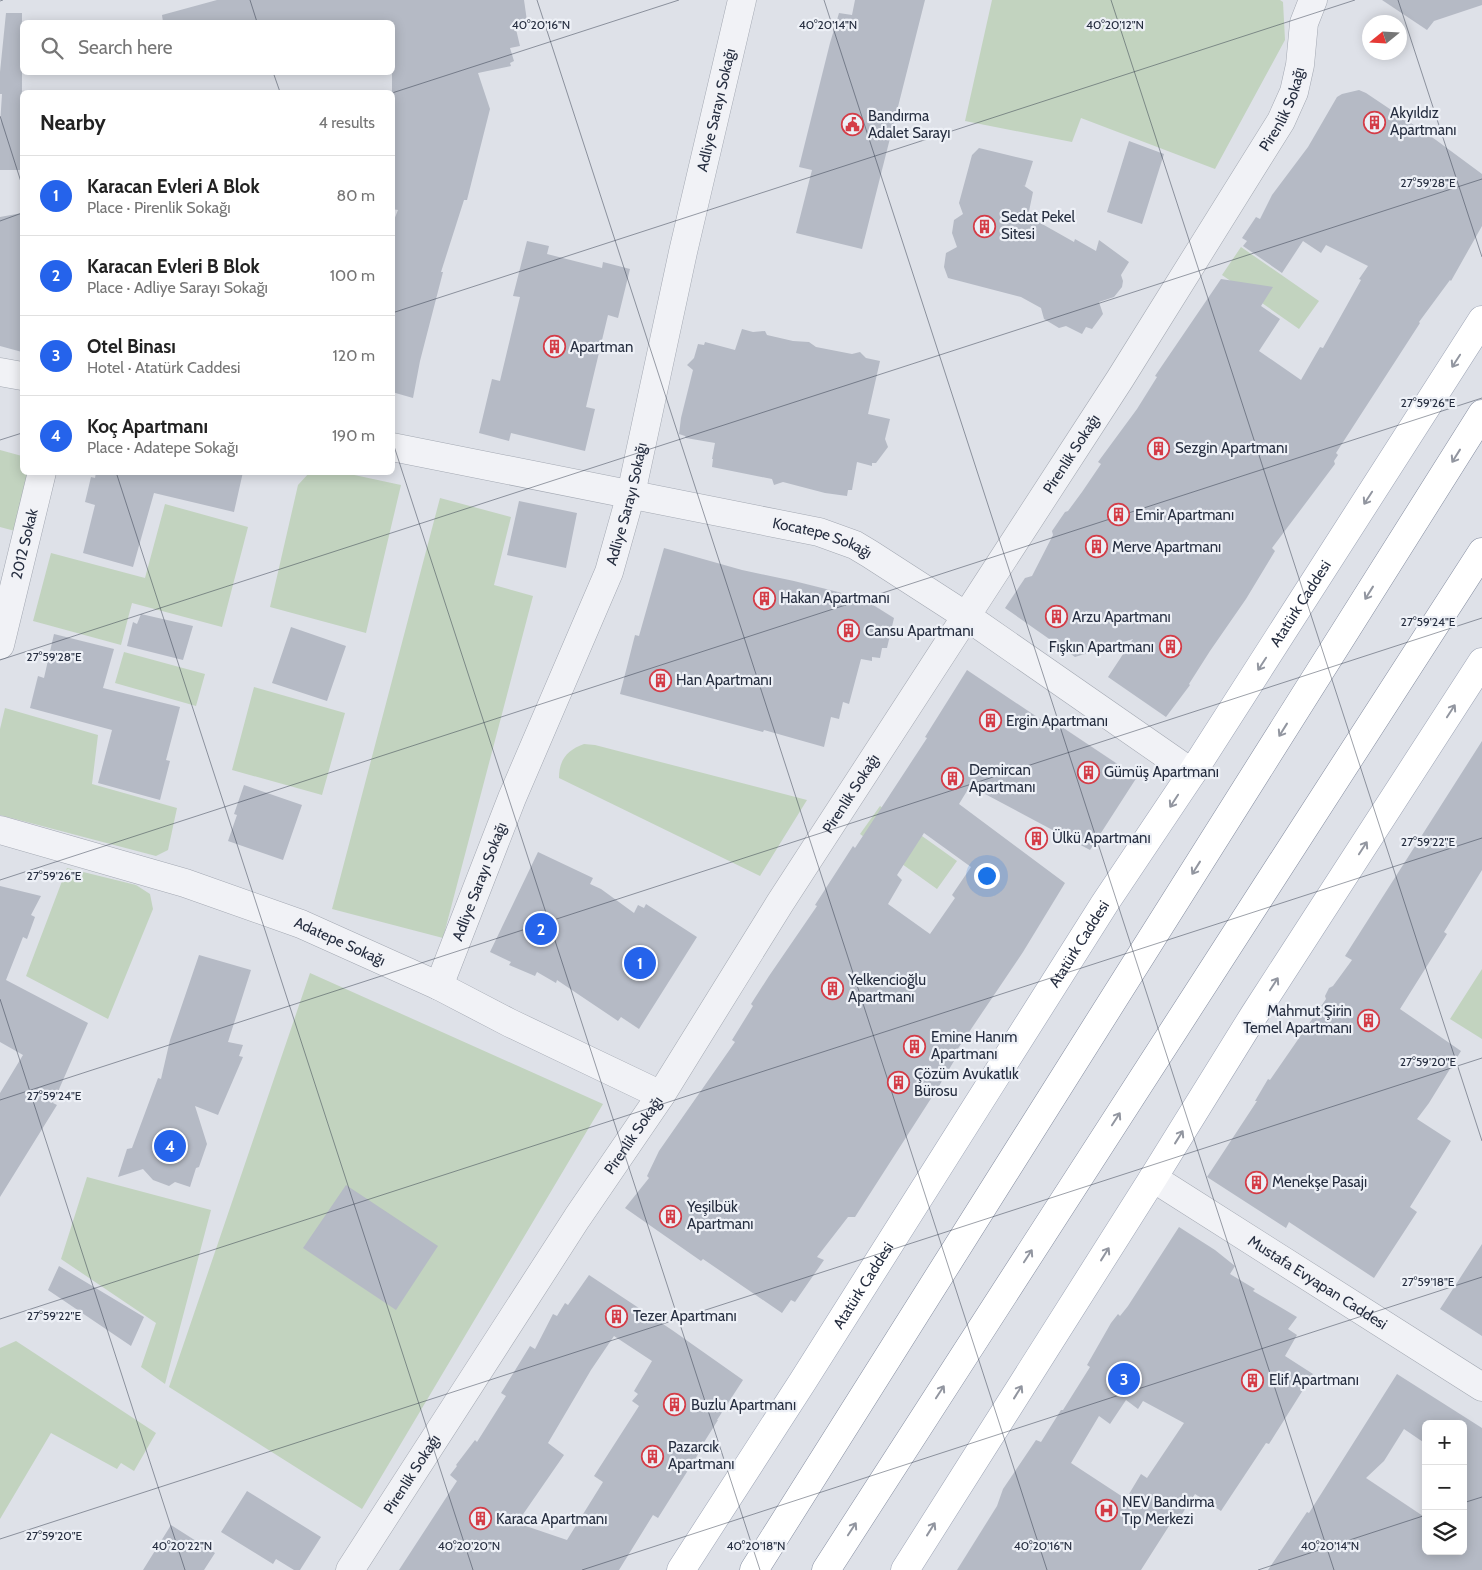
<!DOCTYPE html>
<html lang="en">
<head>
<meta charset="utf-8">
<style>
  :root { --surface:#fff; --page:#f6f6f6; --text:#222; --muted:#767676; --line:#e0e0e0; --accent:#2563eb }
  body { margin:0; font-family:Cabin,sans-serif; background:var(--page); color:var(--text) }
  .controls { position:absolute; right:15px; bottom:15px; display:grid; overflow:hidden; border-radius:8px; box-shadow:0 2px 12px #0003 }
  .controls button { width:45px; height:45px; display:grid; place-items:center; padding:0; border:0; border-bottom:1px solid var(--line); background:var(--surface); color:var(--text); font:25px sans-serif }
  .compass { position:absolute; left:1362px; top:15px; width:45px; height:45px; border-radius:50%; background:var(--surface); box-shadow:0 2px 12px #0003; rotate:252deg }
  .you { position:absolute; left:986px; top:875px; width:18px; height:18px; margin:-12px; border:4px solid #fff; border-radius:50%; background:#1a73e8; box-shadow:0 0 0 8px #1a73e833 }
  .badge { display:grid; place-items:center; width:32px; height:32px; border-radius:50%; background:var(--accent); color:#fff; font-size:16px; font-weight:700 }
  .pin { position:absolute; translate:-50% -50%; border:2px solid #fff; box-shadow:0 1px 5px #0006 }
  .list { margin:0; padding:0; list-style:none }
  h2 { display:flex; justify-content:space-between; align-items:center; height:65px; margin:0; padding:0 20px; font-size:21px }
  h2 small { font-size:16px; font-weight:400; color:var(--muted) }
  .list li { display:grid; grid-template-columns:32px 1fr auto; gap:15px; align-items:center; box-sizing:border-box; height:80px; padding:0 20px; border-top:1px solid var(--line) }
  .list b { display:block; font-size:19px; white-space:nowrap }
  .list p { margin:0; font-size:16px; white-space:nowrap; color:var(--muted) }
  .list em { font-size:16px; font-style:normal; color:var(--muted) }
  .icon { flex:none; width:28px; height:28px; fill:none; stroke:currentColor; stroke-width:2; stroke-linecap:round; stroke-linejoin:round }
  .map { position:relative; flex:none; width:1482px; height:1570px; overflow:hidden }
  .search { position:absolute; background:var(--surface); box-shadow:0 2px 12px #0003; left:20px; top:20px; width:375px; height:55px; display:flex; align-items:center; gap:12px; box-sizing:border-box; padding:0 18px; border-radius:8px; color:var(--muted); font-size:19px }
  .panel { position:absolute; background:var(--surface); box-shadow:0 2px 12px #0003; left:20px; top:90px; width:375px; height:385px; border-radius:8px }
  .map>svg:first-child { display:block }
  .green { fill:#c2d3bf }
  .building { fill:#b5bac5; fill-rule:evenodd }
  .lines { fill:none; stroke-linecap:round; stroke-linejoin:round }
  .minor-casing { stroke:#a3a8b2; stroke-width:29 }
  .major-casing { stroke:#9da4b5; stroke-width:29 }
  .highway-casing { stroke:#858da0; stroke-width:29 }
  .minor { stroke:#f1f2f6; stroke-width:28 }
  .major { stroke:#fff; stroke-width:28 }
  .highway { stroke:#fff; stroke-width:28 }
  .oneway { stroke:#9296a0 }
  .ticks { fill:none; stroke:#262e40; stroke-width:1; stroke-opacity:0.45 }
  .labels { text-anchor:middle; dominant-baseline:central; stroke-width:4.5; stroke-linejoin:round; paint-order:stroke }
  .street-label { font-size:15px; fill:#262e40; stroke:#edf0f6 }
  .poi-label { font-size:15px; fill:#262e40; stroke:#edf0f6; text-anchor:start }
  .ticks-label { font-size:12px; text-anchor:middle; fill:#262e40; stroke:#edf0f6; stroke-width:4.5; stroke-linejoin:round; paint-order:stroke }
</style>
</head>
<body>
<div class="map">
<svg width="1482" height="1570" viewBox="0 0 1482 1570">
  <rect width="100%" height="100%" fill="#dee1e8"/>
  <path class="green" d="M992,0H1280L1283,2L1285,40L1215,169L1081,118L1072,142L965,121Z
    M1241,247L1319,301L1299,329L1222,275Z
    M0,450L22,456V472L29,473L15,531L0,527Z
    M309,473H345L401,485L366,633L270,607L298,485Z
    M440,498L511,517L494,585L533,596L443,938L332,909Z
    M165,504L248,527L222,627L132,603L121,645L33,621L51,553L145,578Z
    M124,652L205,674L196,706L115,683Z
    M254,687L345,713L322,795L232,770Z
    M5,708L98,735L92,784L177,808L168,850L156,856L0,815V729Z
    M584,744L595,745L807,800L760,876L559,778C559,760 567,750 584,744Z
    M880,806L957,861L937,889L860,834Z
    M67,868L136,885L150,894L153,909L108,1019L26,976Z
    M1482,969V1039L1450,1019Z
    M310,973L603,1104L362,1509L169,1387Z
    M87,1177L211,1210L165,1384L141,1367L156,1323L61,1259Z
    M16,1341L156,1433L134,1471L121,1463L117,1469L51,1433L0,1519V1348Z"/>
  <path class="building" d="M217,0H524L527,21L515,25L520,46L510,48L514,61L510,63L511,66L478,73L490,109L467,200H464L441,272H443L420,361L413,398L392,392V225L398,210L392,209V22H163L162,15Z
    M855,0H925L862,249L796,233L812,170L799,167L830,43L839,13L852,15Z
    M1382,0H1482V5L1434,21L1427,30Z
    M6,13H22V170H0V125L2,94H0V72Z
    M1359,90L1366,93L1436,140L1482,174V226L1451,281L1450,280L1419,322L1420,323L1336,453L1338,455L1334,461L1335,464L1272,548L1275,551L1246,599L1210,651L1189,684L1190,685L1166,717L1108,677L1133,639L1075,657L1005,608L1025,578L1032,576L1053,535L1052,531L1065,512L1068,511L1082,492L1101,464L1098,462L1137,409L1157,377L1155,376L1221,279L1273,287L1261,306L1280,319L1259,351L1301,380L1320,347L1323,348L1361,280L1359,279L1368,266L1326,245L1321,253L1303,241L1282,273L1243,246L1247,241L1242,238L1256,217L1260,219L1272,195L1308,147L1337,97L1342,94Z
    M1129,141L1164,154L1142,224L1107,212Z
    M979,148L1033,161L1025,186L1023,185L1033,192L1028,216L1074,242L1075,239L1096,251L1099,240L1129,262L1121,275L1123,281L1122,287L1114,297L1099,302L1103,314L1092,329L1086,327L1082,334L1066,326L1059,328L1044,319L1041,308L1021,297L948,278L944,267L946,253L957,247L952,233L954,220L963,214L959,203L972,155Z
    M22,213V352L0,346V217Z
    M527,241L549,246L547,254L602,268L603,262L630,269L618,318L608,315L586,407L595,409L585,451L511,433L509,441L479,433L492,379L500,381L520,297L513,296Z
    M742,329L753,332L765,331L767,335L793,341L809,342L816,347L852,354L860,352L866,358L880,361L868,414L890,419L885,439L888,447L876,463H872V466L857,462L852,490H848L847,496L825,493L783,482L774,485L772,479L712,467L713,459H712L715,443L686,438L685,436L679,434L681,418L693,370L687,365L694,358L698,344L704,345L705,342L735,350Z
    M96,472H243L234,512L154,493L133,567L83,553L95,505L85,502L91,477L95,478Z
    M519,501L577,513L566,568L507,555Z
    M664,548L742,570L794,581L862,598L894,618L887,648H882L880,658L872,657V661L861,659L849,704L843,702L839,719L831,717L824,747L764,730L763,732L620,694L635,635L639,636Z
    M141,614L193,626L183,660L127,646L133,622L137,624Z
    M291,627L346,646L327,701L272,683Z
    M54,634L114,649L103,688L180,707L166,760L170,761L160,800L98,783L112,730L30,708L38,676L44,678Z
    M967,670L1052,727L1053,725L1060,730L1062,727L1137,777L1090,850L970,786L959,804L1065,883L1023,952L957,1050L960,1051L939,1086L855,1217H848L817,1257L824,1260L795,1302L791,1300L782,1313L703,1259L701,1261L625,1208L649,1178L647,1176L659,1151L735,1042L732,1040L753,1006L751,1004L769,976L817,906L815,905L853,846L855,848L927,738L925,737ZM924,833L971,867L952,895L955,898L930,934L888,904L902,880L897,875Z
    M1482,741V870L1444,932L1447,934L1400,1009L1461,1051L1429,1103L1417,1119L1451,1141L1410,1207L1417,1212L1374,1278L1289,1222L1286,1228L1207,1177L1257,1101H1255L1268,1079L1270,1080L1326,999L1325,996L1329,988L1333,986L1352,960L1345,956Z
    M244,785L302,805L283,860L228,841L237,815L234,814Z
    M538,852L593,878L590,884L601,889L634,913L638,905L644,908L646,904L697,937L639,1029L621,1017L618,1021L557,980L556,983L537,972L535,976L509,965L511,962L490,952Z
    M0,886L41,896L31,915L35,917L27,939L23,937L6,980L88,1023L53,1103L57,1105L0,1197V1093L23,1055L0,1042Z
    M199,955L251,970L228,1042L243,1045L239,1056L243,1057L218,1115L195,1106L207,1144L199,1167L196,1168L190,1187L175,1182L169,1186L153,1180L143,1169L118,1177L127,1149L132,1148L158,1078L161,1079L170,1040Z
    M346,1185L438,1246L396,1310L303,1248Z
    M1179,1227L1215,1250L1235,1266L1230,1274L1255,1289L1253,1291L1297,1317L1288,1329L1297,1335L1285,1356L1313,1374L1269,1444L1266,1443L1221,1511L1195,1494L1180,1517L1176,1515L1141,1570H957L997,1506L1003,1489L1036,1440L1041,1442L1061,1410H1063L1090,1367L1087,1365L1111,1323L1118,1314L1120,1316L1128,1306ZM1126,1400L1138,1409L1143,1401L1184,1423L1147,1478L1141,1474L1126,1499L1071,1463L1099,1416L1110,1424Z
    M1482,1244V1336L1440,1309Z
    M59,1266L144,1317L131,1346L48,1290Z
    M589,1275L672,1330L743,1380L717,1420H718L701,1447L702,1448L658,1518L653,1515L619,1570H399L457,1481L450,1475L457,1466L456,1465L475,1440L477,1442L506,1396L501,1393L530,1346L535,1349L553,1314L557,1316L565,1303L568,1305ZM614,1336L652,1361L634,1391L638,1394L632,1401L639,1406L594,1476L603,1482L567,1540L517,1523L564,1455L548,1443L591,1370Z
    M1397,1374L1482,1428V1570H1268L1307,1512L1309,1513ZM1426,1424H1463V1551H1426V1518L1366,1478L1384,1461L1404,1429L1426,1444Z
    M247,1491L321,1537L300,1570H294L276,1559L273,1564L221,1532Z
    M171,1525L215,1553L204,1570H143Z"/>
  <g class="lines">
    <defs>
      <g id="minor">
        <path d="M0,372L22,376"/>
        <path id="s1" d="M392,447L819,532L855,545L870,554L966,616L1192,773"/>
        <path id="s2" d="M0,645L42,472"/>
        <path id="s3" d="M0,830L185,883L301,924L439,986L510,1023L661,1095"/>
        <path id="s4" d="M439,986L512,798L609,572L631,494L683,252L742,0"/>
        <path id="s5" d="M1153,1178L1482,1387"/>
        <path id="s6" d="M350,1570L577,1218L661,1095L780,903L1120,379L1281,121L1294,92L1300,65L1304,23L1313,0"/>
      </g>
      <g id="major">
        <path id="s7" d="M681,1570L803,1381L1105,903L1192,773L1482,320"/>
        <path d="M905,1570L1153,1178L1254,1015L1482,662"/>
      </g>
      <path id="highway" d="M754,1570L1482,414
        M826,1570L1482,552"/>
    </defs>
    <use href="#minor" class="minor-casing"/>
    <use href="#major" class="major-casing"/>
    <use href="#highway" class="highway-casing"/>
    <use href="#minor" class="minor"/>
    <use href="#major" class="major"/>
    <use href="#highway" class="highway"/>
  </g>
  <defs><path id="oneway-shaft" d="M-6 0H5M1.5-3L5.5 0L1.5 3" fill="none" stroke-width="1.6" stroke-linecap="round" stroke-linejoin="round" transform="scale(1.25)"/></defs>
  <g class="oneway">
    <use href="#oneway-shaft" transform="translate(1456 361) rotate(123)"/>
    <use href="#oneway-shaft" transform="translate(1456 456) rotate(122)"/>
    <use href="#oneway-shaft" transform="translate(1368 498) rotate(123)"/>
    <use href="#oneway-shaft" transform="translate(1369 593) rotate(122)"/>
    <use href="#oneway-shaft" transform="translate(1262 664) rotate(123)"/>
    <use href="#oneway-shaft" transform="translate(1451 711) rotate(-57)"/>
    <use href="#oneway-shaft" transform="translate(1283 730) rotate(122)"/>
    <use href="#oneway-shaft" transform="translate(1174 801) rotate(123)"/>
    <use href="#oneway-shaft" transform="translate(1363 848) rotate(-57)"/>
    <use href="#oneway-shaft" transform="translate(1196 868) rotate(122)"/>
    <use href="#oneway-shaft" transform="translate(1274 984) rotate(-57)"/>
    <use href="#oneway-shaft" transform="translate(1116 1119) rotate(-57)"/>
    <use href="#oneway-shaft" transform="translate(1179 1137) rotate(-58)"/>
    <use href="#oneway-shaft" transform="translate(1105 1254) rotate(-58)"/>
    <use href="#oneway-shaft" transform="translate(1028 1256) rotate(-57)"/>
    <use href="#oneway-shaft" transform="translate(940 1392) rotate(-57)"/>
    <use href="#oneway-shaft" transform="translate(1018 1392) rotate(-58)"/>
    <use href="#oneway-shaft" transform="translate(852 1529) rotate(-57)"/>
    <use href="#oneway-shaft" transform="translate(931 1529) rotate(-58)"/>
  </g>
  <path class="ticks" d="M250,0L257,22M537,0L1047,1570M824,0L1334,1570M1111,0L1482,1141M1398,0L1482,257M0,1L3,0M273,72L280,92M392,93L679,0M0,116L22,185M0,221L22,213M392,313L1355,0M0,440L22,433M392,440L760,1570M116,472L473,1570M0,660L1482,179M0,880L1482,398M0,999L185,1570M0,1100L1482,618M0,1319L1482,838M1463,1503L1482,1497M0,1539L1482,1058M582,1570L1482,1277M1258,1570L1426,1515"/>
  <defs>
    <symbol id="building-ring" viewBox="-11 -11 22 22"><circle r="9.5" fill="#edf0f6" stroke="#d43c47" stroke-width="1.5"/><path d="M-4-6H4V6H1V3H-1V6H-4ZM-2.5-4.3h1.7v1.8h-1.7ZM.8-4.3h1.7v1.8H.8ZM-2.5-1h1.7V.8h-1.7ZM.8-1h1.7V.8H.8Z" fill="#d43c47"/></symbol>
    <symbol id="civic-ring" viewBox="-11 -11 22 22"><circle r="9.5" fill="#edf0f6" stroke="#d43c47" stroke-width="1.5"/><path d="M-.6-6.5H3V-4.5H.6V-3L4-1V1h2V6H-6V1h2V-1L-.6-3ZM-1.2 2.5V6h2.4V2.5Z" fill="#d43c47"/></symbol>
    <symbol id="hospital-ring" viewBox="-11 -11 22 22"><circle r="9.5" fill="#edf0f6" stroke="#d43c47" stroke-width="1.5"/><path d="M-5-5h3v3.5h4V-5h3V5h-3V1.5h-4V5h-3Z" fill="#d43c47"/></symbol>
  </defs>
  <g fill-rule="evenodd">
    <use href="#building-ring" x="1362" y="110" width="25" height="25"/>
    <use href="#civic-ring" x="840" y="112" width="25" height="25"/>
    <use href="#building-ring" x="972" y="214" width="25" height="25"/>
    <use href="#building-ring" x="542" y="334" width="25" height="25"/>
    <use href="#building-ring" x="1146" y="436" width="25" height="25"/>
    <use href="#building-ring" x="1106" y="502" width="25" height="25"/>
    <use href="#building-ring" x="1084" y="534" width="25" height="25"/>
    <use href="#building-ring" x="752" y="586" width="25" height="25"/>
    <use href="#building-ring" x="1044" y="604" width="25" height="25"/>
    <use href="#building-ring" x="836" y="618" width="25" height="25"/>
    <use href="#building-ring" x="1158" y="634" width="25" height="25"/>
    <use href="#building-ring" x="648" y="668" width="25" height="25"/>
    <use href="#building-ring" x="978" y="708" width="25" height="25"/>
    <use href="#building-ring" x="1076" y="760" width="25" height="25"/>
    <use href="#building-ring" x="940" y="766" width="25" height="25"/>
    <use href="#building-ring" x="1024" y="826" width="25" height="25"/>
    <use href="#building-ring" x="820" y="976" width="25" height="25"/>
    <use href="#building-ring" x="1356" y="1008" width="25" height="25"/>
    <use href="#building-ring" x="902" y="1034" width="25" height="25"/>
    <use href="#building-ring" x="886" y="1070" width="25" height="25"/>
    <use href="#building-ring" x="1244" y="1170" width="25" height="25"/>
    <use href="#building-ring" x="658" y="1204" width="25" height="25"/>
    <use href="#building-ring" x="604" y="1304" width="25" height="25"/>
    <use href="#building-ring" x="1240" y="1368" width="25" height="25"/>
    <use href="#building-ring" x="662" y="1392" width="25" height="25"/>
    <use href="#building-ring" x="640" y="1444" width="25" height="25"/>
    <use href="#hospital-ring" x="1094" y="1498" width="25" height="25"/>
    <use href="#building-ring" x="468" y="1506" width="25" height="25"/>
  </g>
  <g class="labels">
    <g class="street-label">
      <text stroke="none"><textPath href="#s6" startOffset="1734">Pirenlik Sokağı</textPath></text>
      <text stroke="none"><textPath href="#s4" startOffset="922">Adliye Sarayı Sokağı</textPath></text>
      <text stroke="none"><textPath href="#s6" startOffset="1329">Pirenlik Sokağı</textPath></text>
      <text stroke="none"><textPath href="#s4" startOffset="518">Adliye Sarayı Sokağı</textPath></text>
      <text stroke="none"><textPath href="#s1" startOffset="440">Kocatepe Sokağı</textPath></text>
      <text stroke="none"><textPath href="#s2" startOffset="104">2012 Sokak</textPath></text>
      <text stroke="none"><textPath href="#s7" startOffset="1148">Atatürk Caddesi</textPath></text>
      <text stroke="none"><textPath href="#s6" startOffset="924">Pirenlik Sokağı</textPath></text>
      <text stroke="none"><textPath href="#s4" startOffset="112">Adliye Sarayı Sokağı</textPath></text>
      <text stroke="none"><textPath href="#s3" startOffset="358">Adatepe Sokağı</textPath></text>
      <text stroke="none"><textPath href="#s7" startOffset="742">Atatürk Caddesi</textPath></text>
      <text stroke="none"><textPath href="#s6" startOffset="519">Pirenlik Sokağı</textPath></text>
      <text stroke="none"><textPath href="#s5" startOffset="195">Mustafa Evyapan Caddesi</textPath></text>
      <text stroke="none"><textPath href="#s7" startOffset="338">Atatürk Caddesi</textPath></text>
      <text stroke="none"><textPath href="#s6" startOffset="114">Pirenlik Sokağı</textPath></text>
    </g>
    <g class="poi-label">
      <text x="1390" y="113">Akyıldız<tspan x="1390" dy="17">Apartmanı</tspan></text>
      <text x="868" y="116">Bandırma<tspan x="868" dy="17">Adalet Sarayı</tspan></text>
      <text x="1001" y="217">Sedat Pekel<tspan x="1001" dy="17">Sitesi</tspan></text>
      <text x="570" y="347">Apartman</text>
      <text x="1175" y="448">Sezgin Apartmanı</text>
      <text x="1135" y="515">Emir Apartmanı</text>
      <text x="1112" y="547">Merve Apartmanı</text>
      <text x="780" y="598">Hakan Apartmanı</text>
      <text x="1072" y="617">Arzu Apartmanı</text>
      <text x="865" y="631">Cansu Apartmanı</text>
      <text x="1154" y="647" text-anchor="end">Fışkın Apartmanı</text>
      <text x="676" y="680">Han Apartmanı</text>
      <text x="1006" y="721">Ergin Apartmanı</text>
      <text x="969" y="770">Demircan<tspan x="969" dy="17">Apartmanı</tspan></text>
      <text x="1104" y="772">Gümüş Apartmanı</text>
      <text x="1052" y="838">Ülkü Apartmanı</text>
      <text x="848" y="980">Yelkencioğlu<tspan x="848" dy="17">Apartmanı</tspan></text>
      <text x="1352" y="1011" text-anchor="end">Mahmut Şirin<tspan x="1352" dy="17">Temel Apartmanı</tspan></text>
      <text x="931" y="1037">Emine Hanım<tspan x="931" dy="17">Apartmanı</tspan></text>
      <text x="914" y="1074">Çözüm Avukatlık<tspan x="914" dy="17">Bürosu</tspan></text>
      <text x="1272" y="1182">Menekşe Pasajı</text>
      <text x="687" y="1207">Yeşilbük<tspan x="687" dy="17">Apartmanı</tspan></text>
      <text x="633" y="1316">Tezer Apartmanı</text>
      <text x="1269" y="1380">Elif Apartmanı</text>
      <text x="691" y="1405">Buzlu Apartmanı</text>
      <text x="668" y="1447">Pazarcık<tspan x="668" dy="17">Apartmanı</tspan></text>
      <text x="1122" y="1502">NEV Bandırma<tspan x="1122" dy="17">Tıp Merkezi</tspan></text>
      <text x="496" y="1519">Karaca Apartmanı</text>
    </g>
  </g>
  <g class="ticks-label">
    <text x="541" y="29">40°20'16"N</text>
    <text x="828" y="29">40°20'14"N</text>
    <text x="1115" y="29">40°20'12"N</text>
    <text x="1428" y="187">27°59'28"E</text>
    <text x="1428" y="407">27°59'26"E</text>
    <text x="1428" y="626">27°59'24"E</text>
    <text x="54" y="661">27°59'28"E</text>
    <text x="1428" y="846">27°59'22"E</text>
    <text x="54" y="880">27°59'26"E</text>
    <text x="1428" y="1066">27°59'20"E</text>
    <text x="54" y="1100">27°59'24"E</text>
    <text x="1428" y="1286">27°59'18"E</text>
    <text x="54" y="1320">27°59'22"E</text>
    <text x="54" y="1540">27°59'20"E</text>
    <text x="182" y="1550">40°20'22"N</text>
    <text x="469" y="1550">40°20'20"N</text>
    <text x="756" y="1550">40°20'18"N</text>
    <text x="1043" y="1550">40°20'16"N</text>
    <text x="1330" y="1550">40°20'14"N</text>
  </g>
</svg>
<div class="controls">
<button>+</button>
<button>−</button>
<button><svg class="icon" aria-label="layers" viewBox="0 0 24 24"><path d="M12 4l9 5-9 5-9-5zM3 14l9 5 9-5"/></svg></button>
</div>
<svg class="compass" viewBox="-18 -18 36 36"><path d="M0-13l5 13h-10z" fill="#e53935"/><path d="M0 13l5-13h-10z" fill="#767676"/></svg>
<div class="you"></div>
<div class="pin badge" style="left:640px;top:963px">1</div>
<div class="pin badge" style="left:541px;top:929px">2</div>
<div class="pin badge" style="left:1124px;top:1379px">3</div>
<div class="pin badge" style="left:170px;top:1146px">4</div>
<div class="search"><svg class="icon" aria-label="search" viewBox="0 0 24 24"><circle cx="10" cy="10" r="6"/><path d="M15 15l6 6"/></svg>Search here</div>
<section class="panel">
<h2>Nearby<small>4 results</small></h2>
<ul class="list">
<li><span class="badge">1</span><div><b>Karacan Evleri A Blok</b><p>Place · Pirenlik Sokağı</p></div><em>80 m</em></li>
<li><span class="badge">2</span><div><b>Karacan Evleri B Blok</b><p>Place · Adliye Sarayı Sokağı</p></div><em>100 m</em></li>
<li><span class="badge">3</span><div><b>Otel Binası</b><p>Hotel · Atatürk Caddesi</p></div><em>120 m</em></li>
<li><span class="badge">4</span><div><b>Koç Apartmanı</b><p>Place · Adatepe Sokağı</p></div><em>190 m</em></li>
</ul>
</section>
</div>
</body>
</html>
